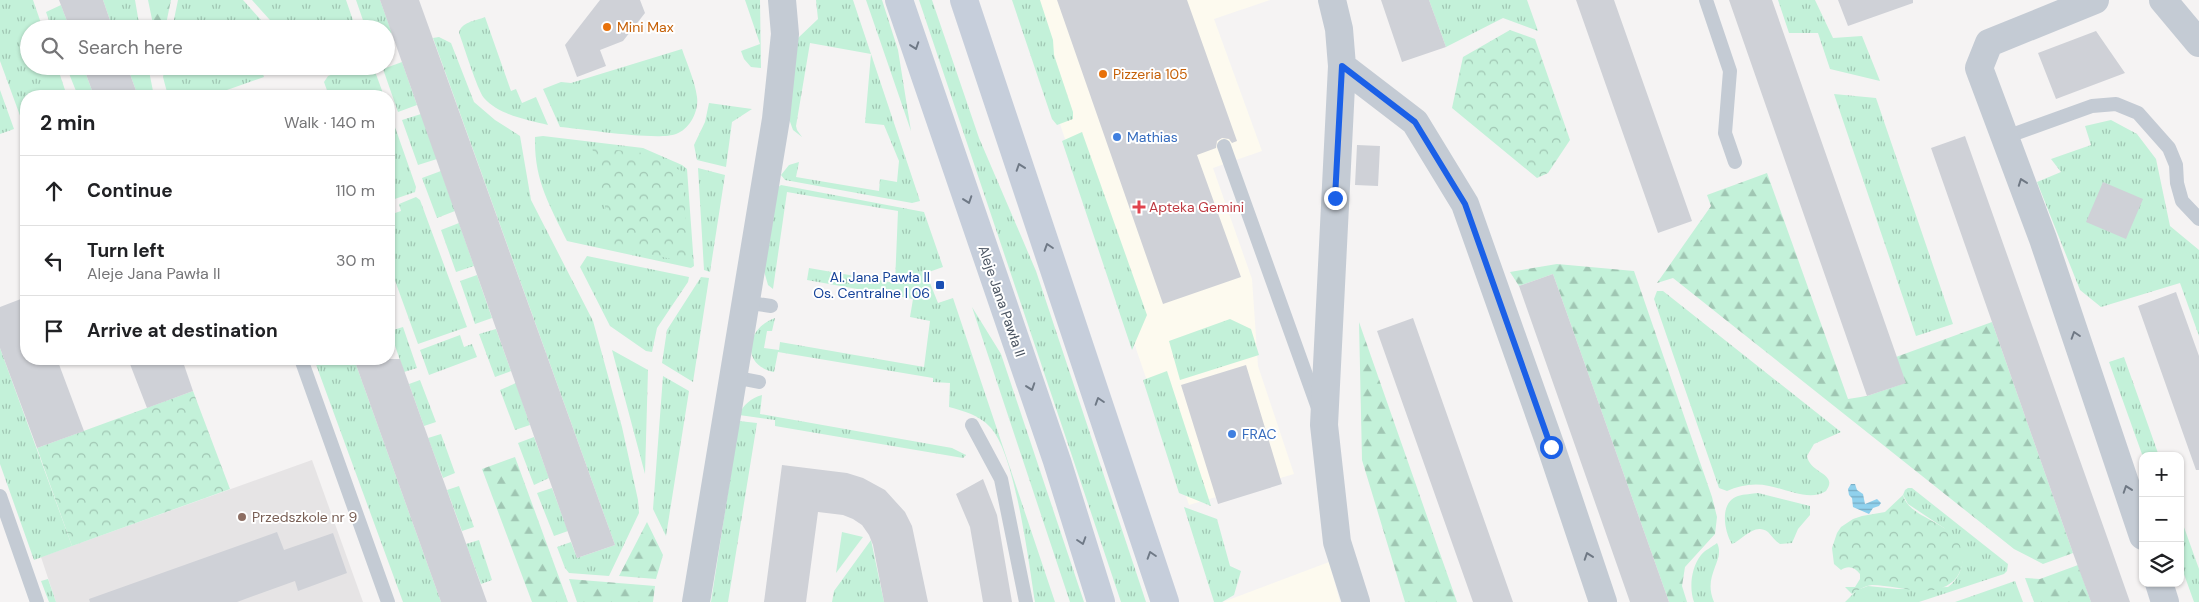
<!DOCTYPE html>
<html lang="en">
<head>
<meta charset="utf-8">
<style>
  :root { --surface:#fff; --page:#f2f2f2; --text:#202124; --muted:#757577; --line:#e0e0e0 }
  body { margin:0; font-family:"DM Sans",sans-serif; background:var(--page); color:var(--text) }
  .controls { position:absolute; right:15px; bottom:15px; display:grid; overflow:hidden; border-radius:10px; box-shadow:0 1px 4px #0004 }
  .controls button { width:45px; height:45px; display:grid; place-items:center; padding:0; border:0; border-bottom:1px solid var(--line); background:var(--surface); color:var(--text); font:25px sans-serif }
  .stop { position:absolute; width:15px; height:15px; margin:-11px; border:4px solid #1b60e7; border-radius:50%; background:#fff }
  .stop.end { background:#1b60e7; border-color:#fff; box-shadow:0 1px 5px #0008 }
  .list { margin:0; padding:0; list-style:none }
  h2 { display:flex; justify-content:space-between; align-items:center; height:65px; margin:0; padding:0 20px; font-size:21px }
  h2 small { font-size:16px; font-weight:400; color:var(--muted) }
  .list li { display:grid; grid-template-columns:32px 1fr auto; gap:15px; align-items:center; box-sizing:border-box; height:70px; padding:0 20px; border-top:1px solid var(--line) }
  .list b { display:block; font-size:19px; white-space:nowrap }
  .list p { margin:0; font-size:16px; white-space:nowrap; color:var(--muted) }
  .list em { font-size:16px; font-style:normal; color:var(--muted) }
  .icon { flex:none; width:28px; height:28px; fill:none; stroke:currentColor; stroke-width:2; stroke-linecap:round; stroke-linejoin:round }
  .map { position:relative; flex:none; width:2199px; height:602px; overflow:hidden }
  .search { position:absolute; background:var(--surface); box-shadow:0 1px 4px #0004; left:20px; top:20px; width:375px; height:55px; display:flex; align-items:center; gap:12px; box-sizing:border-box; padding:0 18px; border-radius:28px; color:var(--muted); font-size:19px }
  .panel { position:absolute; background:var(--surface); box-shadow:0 1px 4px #0004; left:20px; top:90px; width:375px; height:275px; border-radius:20px }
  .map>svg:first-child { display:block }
  .commercial { fill:#fdfaef }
  .education { fill:#e6e4e5 }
  .grass { fill:url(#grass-tufts) }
  .forest { fill:url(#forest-firs) }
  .park { fill:url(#park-crowns) }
  .garden { fill:#c3f1d9 }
  .water { fill:url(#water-rules) }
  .building { fill:#cfd1d7 }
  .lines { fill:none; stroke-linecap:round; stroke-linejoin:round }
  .service { stroke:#c4cbd4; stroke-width:14 }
  .minor { stroke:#c4cbd4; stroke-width:28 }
  .tertiary { stroke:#c4cbd4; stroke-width:28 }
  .secondary { stroke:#c6cedb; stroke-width:28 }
  .oneway { stroke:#6f7986 }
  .oneway2 { stroke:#6f7884 }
  .route { stroke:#1b60e7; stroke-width:6 }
  .food-dot { fill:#e8710a; stroke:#fff; stroke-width:2 }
  .shop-dot { fill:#3f7fe0; stroke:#fff; stroke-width:2 }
  .health-dot { fill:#e0444e; stroke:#fff; stroke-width:2 }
  .transit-dot { fill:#1a4fb4; stroke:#fff; stroke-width:2 }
  .education-dot { fill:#8d6e63; stroke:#fff; stroke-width:2 }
  .labels { text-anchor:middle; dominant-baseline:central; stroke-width:4; stroke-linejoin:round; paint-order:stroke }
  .food-label { font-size:14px; fill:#c56008; stroke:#fff; text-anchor:start }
  .shop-label { font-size:14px; fill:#366cbe; stroke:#fff; text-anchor:start }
  .health-label { font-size:14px; fill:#be3a42; stroke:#fff; text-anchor:start }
  .transit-label { font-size:14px; fill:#164399; stroke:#fff; text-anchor:end }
  .street-label { font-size:14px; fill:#4a5461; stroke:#fff }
  .education-label { font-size:14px; fill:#785e54; stroke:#fff; text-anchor:start }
</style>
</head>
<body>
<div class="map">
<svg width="2199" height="602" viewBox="0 0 2199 602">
  <defs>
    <pattern id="grass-tufts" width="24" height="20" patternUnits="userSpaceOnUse" patternTransform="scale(1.25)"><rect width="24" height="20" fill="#c3f1d9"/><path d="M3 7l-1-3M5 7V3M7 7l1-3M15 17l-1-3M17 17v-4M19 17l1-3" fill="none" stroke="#a0c6b3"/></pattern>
    <pattern id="forest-firs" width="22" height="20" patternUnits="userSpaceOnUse" patternTransform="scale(1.25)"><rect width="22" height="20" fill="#c3f1d9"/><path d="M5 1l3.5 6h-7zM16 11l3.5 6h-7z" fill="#a0c6b3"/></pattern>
    <pattern id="park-crowns" width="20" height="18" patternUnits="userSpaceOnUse" patternTransform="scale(1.25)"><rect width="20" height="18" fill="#c3f1d9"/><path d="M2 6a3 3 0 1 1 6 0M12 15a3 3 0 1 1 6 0" fill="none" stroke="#a0c6b3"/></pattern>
    <pattern id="water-rules" width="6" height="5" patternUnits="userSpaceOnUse" patternTransform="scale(1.25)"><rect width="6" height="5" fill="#90d1ed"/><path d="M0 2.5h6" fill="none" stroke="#78acc3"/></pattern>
  </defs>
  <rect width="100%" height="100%" fill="#f5f3f3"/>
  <path class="commercial" d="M1018,0H1270L1214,19L1262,151L1213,168L1252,279L1258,366L1294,474L1189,505Z
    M1329,562L1340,602H1223Z"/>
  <path class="education" d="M312,460L363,602H56L41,557Z"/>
  <path class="grass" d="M0,0H33L43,29H29V66H57L67,96H26V132L0,61Z
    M103,0H135L140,29H113Z
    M178,0H243L269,29H172Z
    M252,0H346L356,29H278Z
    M356,0H380L392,33L386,35V29H366Z
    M745,0H760L761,68L751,67L744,59L741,51L760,44Z
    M816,0H853L920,201L912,203L785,180L781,175L789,165L799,162L796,177L879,191L880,179L897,182L899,161L884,125L865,123L871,54L810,43L796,126L797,130L802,137L793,130L789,119L798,38L818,19Z
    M866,0H882L898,50L911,131Z
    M919,0H932L979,138L1036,271L1146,602H1121Z
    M1012,0H1040L1053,40L1054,55L1073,112V119L1057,125L1052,119Z
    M1429,0H1527L1538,31L1503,18L1446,47Z
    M1778,0H1815L1833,38L1862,36L1880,81L1830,69L1818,33H1789Z
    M61,5L70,29H52L46,12Z
    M485,17L511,91L516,89L522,103L536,97L548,125C527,120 499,115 484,98C477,89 464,46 459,33C461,22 475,21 485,17Z
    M439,37L451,43L474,102L495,120L520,136L531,200L593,321L622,427L638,500L639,513L609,576L569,573L565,568L557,547L571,542L577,558L615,545L433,38Z
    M682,49C687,64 695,81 697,97C699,111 690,129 676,134C658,141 583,129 560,127L543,89L561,82L571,83Z
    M402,62L417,105L398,112L383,69Z
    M66,66H83L94,96H78Z
    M127,66H148L154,96H138Z
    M165,66H260L264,77L210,96H168L163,77Z
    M354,66H373L384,96H329L324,82L328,76Z
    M0,90L14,129L0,134Z
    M1834,94L1876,98L1953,324L1916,336Z
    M709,103L752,109L732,122L726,167L697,160L694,145L705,122Z
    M389,110L416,187L415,192L389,201Z
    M421,114L437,159L418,165L402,120Z
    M2111,120L2137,134L2156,159L2170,226L2199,250V336L2180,283L2101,307L2080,290L2037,182L2061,172L2051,159L2091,145L2085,126Z
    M1082,132L1147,315L1132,350L1062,141Z
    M543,136L643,148L682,165L687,169L694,266L691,268L567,241C549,204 534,180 535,137Z
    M698,168L725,175L710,272L704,270Z
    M441,171L455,211L437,218L422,178Z
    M781,185L924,212L943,267L926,273L938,303L953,298L1055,602H1035C1029,564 1015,452 990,427C979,415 964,411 949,407L950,383L933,382V378L778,352L774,372C740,365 746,328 775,318L772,331H767L764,348L779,350L780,342L924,367L930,321L910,317L913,299L807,280L809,268L895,283L898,211L787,192L773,289L768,285L764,271L777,188Z
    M416,197L420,200L467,327L418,344L389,264V215L401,211L399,204Z
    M459,223L474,266L456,272L441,230Z
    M587,256L689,277L688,282L657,328L652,352L646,351L610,326L580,267Z
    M477,275L492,318L475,324L460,281Z
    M701,277L709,278L693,382L662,363L667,330Z
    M1657,291H1663L1841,432L1814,444L1807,456C1810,474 1839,473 1826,491C1810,502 1787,489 1769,486C1755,483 1740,485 1727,491L1719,488L1654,299Z
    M972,307L1001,354L1084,602H1070Z
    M1230,319L1251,329L1259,355L1180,380L1169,341Z
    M403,327L417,368L404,372L390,331Z
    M496,329L511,371L495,377L479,334Z
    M460,335L464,347L472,344L477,357L429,375L420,350Z
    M0,348L72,546L34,560L0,464Z
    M612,350L648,370L645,474Z
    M2124,357L2159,456L2143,457L2109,362Z
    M314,359H354L441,602H403Z
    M1167,371L1211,506L1179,493L1143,380Z
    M663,376L689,391L666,536L653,509Z
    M420,380L436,422L424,426L409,384Z
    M516,383L530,425L515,430L500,390Z
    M762,395L760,414L952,448L966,455L963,458L775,426V420L739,415C743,405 751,398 762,395Z
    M739,421L757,423L728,602H711Z
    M441,434L455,473L443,478L428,438Z
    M534,437L549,478L534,485L518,443Z
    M459,486L474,527L462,531L447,490Z
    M552,488L568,531L554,536L537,493Z
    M1908,488H1912L2008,564L2007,571L2004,574L1919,602H1845L1857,590L1868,586L1897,589L1948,587C1959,579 1962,569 1963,556L1944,528L1908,504L1903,495L1905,490Z
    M1758,493L1810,506V515L1798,529L1792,543L1780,544C1775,541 1772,536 1768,532C1754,522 1743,540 1732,544C1724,531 1719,502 1738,496C1744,494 1752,494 1758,493Z
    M1184,507L1217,519L1230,566L1241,571L1234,595L1222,602H1214Z
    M2180,516L2199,569V602H2194L2180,563Z
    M479,540L492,580L481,584L466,544Z
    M871,540L884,602H832L834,591Z
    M1717,543C1726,560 1702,575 1714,602H1694C1689,588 1691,568 1701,555C1705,550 1712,547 1717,543Z
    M48,579L56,602H49L41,581Z
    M2015,581L2023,602H1955Z"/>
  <path class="forest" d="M148,0H171L165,29H154Z
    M1767,173L1848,399L1867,396L1905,383L1896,357L1992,322L2073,553L2043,564L2014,549L1673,278L1657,283L1711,206L1707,195Z
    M1557,264L1634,271L1712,497L1717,517L1715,534L1685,567L1682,586L1687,602H1669L1553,274L1519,286L1510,272Z
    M1359,322L1457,602H1405L1362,460Z
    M515,457L568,602H532L482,469Z
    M647,522L663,555L656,579L619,576Z
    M2078,565L2091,602H2034L2025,578L2040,579Z
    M569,579L655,586L653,602H577Z"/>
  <path class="park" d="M1510,30L1535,39L1570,140L1548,173L1537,178L1452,108L1463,57Z
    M592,147L642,153L682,171L689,263L614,246Z
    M193,391L230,489L72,546L37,448Z
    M1903,495C1910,521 1957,520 1963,555C1964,562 1961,571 1957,577C1937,602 1899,585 1872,585C1864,586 1858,590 1852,594L1845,587H1855L1860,579V574C1855,567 1848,565 1841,570L1834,564L1832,548L1837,533L1841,527L1853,519L1862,516L1885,512Z"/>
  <path class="garden" d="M842,532L863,537L836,573Z"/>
  <path class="water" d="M1851,484H1855L1857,490L1863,494L1865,504L1877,499L1881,503L1879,506L1873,508L1869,514L1853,507L1852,498L1849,495L1848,489Z"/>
  <path class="building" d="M59,0H103L113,29H70Z
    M380,0H419L615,545L577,558Z
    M600,0H640L645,13L623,41L600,50L606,66L577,77L565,45Z
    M1057,0H1187L1237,141L1232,143L1229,139L1222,138L1217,141L1216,148L1197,155L1241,277L1163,304Z
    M1381,0H1429L1446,47L1402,62Z
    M1576,0H1614L1692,221L1658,233Z
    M1729,0H1772L1906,383L1867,396Z
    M1838,0H1913V3L1848,26Z
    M2096,31L2125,73L2056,99L2038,53Z
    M83,66H127L138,96H94Z
    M1965,136L2111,548L2130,602H2091L2073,553L1931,148Z
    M1357,145L1380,146L1378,186L1355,185Z
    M2103,182L2143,199L2126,239L2086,222Z
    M1553,274L1669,602H1630L1519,286Z
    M2176,292L2199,356V470H2196L2138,306Z
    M26,297V359H57L84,431L37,448L0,348V307Z
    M1413,318L1513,602H1473L1377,331Z
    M128,359H182L193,391L147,408Z
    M354,359H400L487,602H441Z
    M1246,365L1282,484L1218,504L1181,385Z
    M782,465L847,473L863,478L885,490L905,512L912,526L928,602H884L873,545L869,535L862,525L853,519L843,515L818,512L806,602H764Z
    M983,479L997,515L1012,602H983L970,527L956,494Z
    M277,532L284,550L333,533L347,573L298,591L295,581L237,602H90L89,599Z"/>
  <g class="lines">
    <path class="service" d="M1706,0L1730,71L1725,133L1735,162
      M2006,137L2092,106L2116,104L2138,113L2169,148L2176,165L2177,183L2182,201L2199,219
      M1224,146L1318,408
      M744,302L771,306
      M301,359L388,602
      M733,377L759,382
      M972,425L1001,479L1026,602
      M0,496L37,602"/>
    <path class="minor" d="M1332,0L1339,29L1342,66L1324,425L1337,542L1356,602
      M2095,0L1989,43L1979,68L2043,239L2143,536
      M1342,66L1415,122L1465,204L1551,447L1603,602
      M2159,583L2165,602
      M696,602L776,119L785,34L782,0"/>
    <path class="tertiary" d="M2163,0L2199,43"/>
    <path class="secondary" d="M899,0L1057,461L1101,602
      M964,0L1165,602"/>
  </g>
  <defs><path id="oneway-chevron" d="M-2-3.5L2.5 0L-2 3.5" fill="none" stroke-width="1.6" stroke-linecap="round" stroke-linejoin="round" transform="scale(1.25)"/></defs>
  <g class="oneway">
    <use href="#oneway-chevron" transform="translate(915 46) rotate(71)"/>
    <use href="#oneway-chevron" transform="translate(1020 167) rotate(-109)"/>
    <use href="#oneway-chevron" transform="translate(968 200) rotate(71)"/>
    <use href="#oneway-chevron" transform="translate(1048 247) rotate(-108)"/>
    <use href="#oneway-chevron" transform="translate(1031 387) rotate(71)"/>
    <use href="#oneway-chevron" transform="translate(1099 401) rotate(-108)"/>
    <use href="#oneway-chevron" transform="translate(1082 541) rotate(72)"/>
    <use href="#oneway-chevron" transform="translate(1151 555) rotate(-108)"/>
  </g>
  <g class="oneway2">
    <use href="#oneway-chevron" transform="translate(2022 182) rotate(-110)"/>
    <use href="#oneway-chevron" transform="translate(2075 335) rotate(-108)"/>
    <use href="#oneway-chevron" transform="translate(2127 489) rotate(-109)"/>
    <use href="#oneway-chevron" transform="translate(1588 556) rotate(-109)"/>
  </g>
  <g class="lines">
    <path class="route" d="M1335,198L1342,66L1415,122L1465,204L1551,447"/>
  </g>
  <g class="food-dot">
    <circle cx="607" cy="27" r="5"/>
    <circle cx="1103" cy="74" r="5"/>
  </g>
  <g class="shop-dot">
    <circle cx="1117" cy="137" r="5"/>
    <circle cx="1232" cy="434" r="5"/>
  </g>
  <path class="health-dot" d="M1136.5 199.5h5v5h5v5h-5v5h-5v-5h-5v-5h5z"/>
  <rect class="transit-dot" x="935" y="280" width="10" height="10" rx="2.5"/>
  <circle class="education-dot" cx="242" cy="517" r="5"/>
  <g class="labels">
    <g class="food-label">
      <text x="617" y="27">Mini Max</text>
      <text x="1113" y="74">Pizzeria 105</text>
    </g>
    <g class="shop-label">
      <text x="1127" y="137">Mathias</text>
      <text x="1242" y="434">FRAC</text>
    </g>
    <g class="health-label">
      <text x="1149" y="207">Apteka Gemini</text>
    </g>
    <g class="transit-label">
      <text x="930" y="277">Al. Jana Pawła II<tspan x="930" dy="16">Os. Centralne I 06</tspan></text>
    </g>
    <g class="street-label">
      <text transform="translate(1002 301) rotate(71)">Aleje Jana Pawła II</text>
    </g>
    <g class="education-label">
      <text x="252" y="517">Przedszkole nr 9</text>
    </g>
  </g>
</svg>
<div class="controls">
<button>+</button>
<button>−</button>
<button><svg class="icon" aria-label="layers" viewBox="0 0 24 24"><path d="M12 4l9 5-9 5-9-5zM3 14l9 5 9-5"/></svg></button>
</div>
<div class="stop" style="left:1551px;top:447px"></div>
<div class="stop end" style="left:1335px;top:198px"></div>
<div class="search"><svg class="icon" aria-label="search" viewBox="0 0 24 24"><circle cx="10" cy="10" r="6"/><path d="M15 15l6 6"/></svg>Search here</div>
<section class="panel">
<h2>2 min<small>Walk · 140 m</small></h2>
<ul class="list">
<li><svg class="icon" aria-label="ahead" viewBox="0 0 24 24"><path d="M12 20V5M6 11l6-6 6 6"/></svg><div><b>Continue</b></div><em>110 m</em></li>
<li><svg class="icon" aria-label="left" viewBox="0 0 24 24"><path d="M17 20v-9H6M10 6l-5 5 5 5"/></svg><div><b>Turn left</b><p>Aleje Jana Pawła II</p></div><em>30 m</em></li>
<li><svg class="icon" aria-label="arrive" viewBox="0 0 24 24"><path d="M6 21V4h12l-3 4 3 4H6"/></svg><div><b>Arrive at destination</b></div></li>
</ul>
</section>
</div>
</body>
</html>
